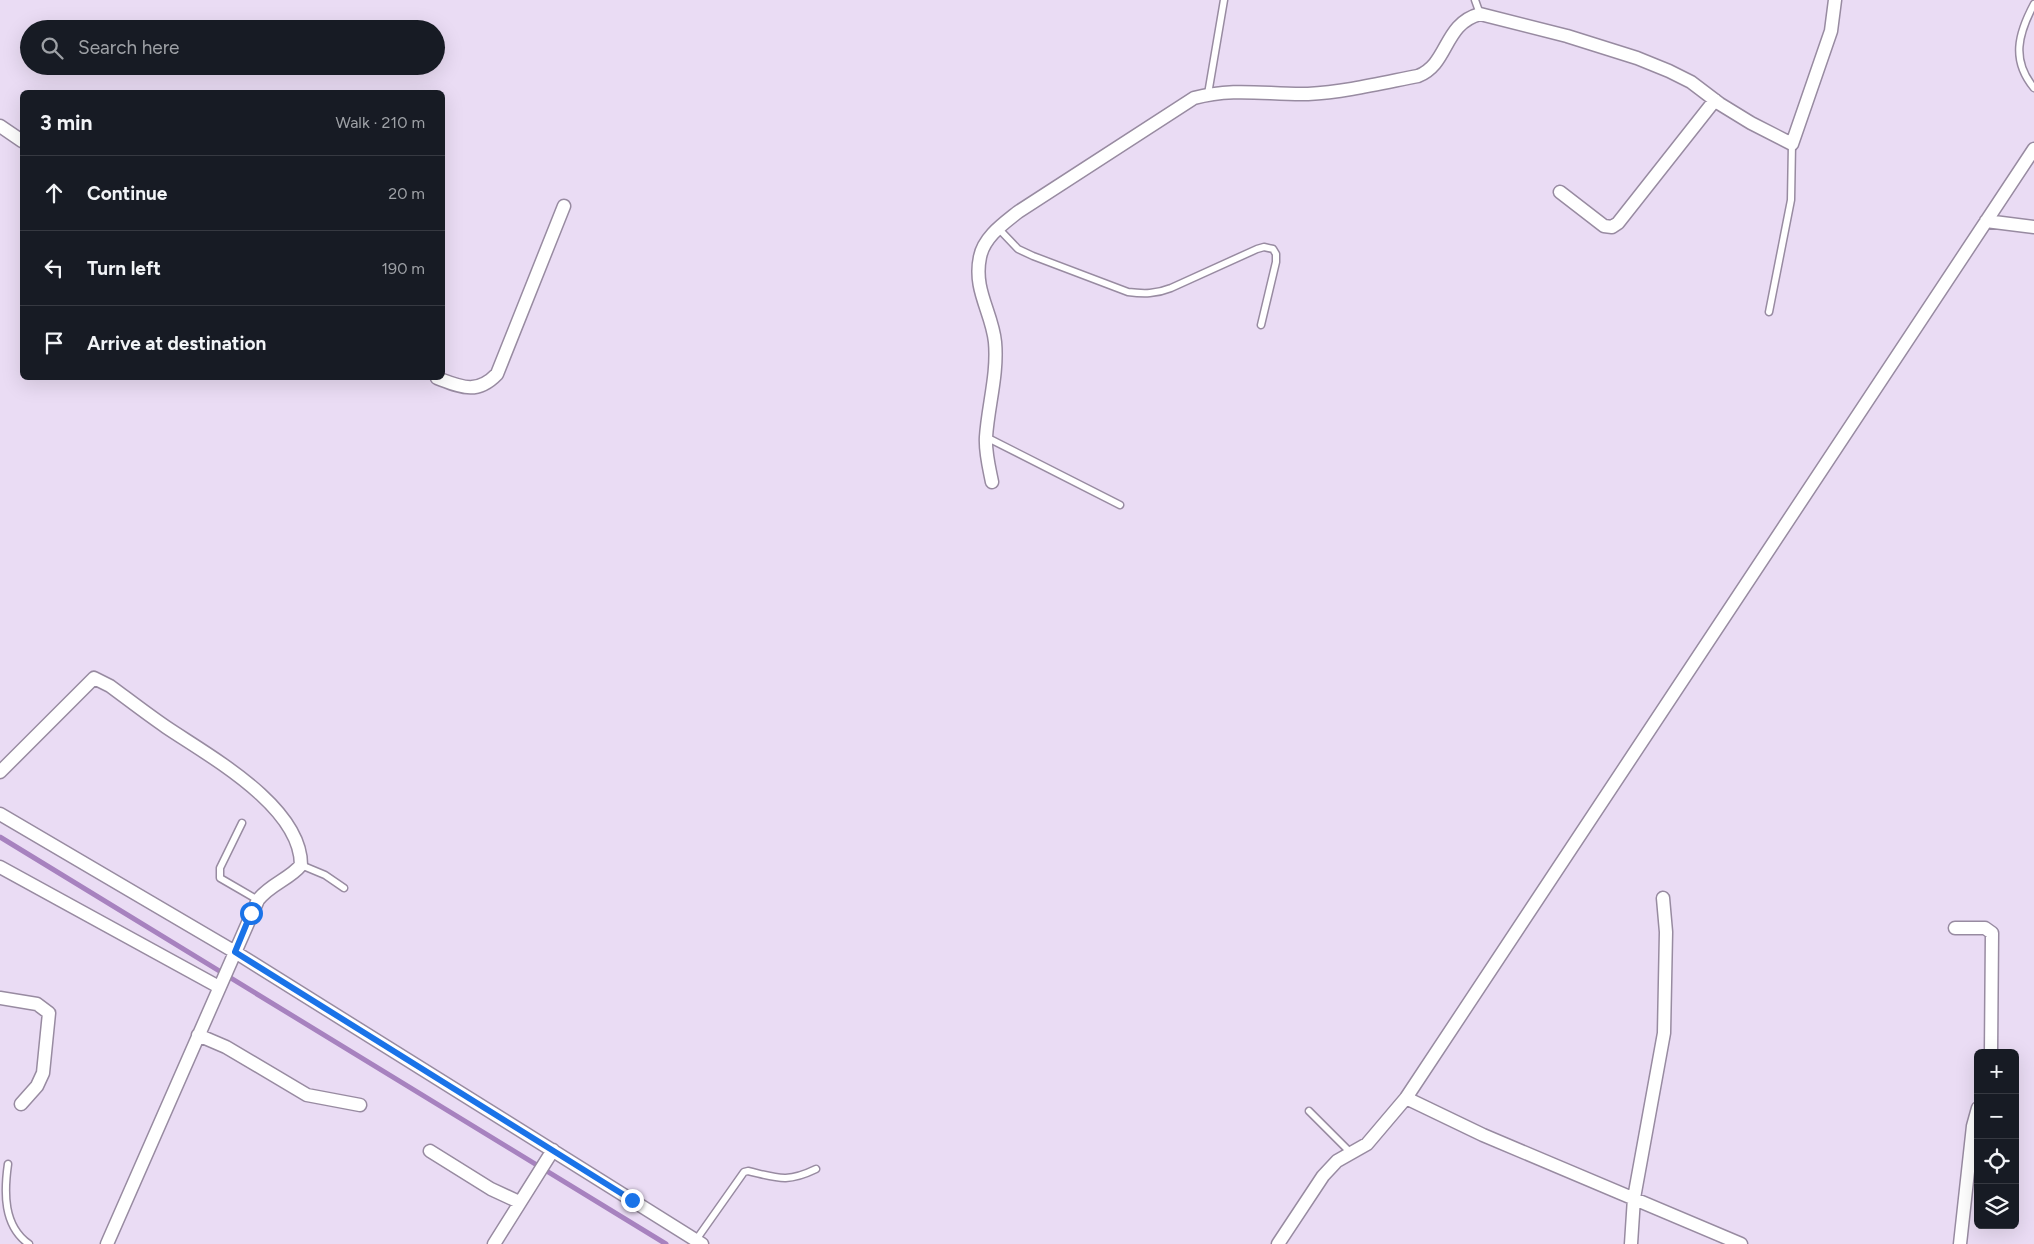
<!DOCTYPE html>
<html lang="en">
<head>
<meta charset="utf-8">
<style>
  :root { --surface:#171b24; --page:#242831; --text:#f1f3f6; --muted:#9ea1a6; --line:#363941 }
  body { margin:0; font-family:Figtree,sans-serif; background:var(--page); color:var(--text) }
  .controls { position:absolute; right:15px; bottom:15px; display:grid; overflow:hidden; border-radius:8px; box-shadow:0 5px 20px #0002 }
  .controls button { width:45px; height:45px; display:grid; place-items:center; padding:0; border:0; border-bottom:1px solid var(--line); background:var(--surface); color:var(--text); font:25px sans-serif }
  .stop { position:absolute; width:15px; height:15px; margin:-11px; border:4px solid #1a73e8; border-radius:50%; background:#fff }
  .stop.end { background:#1a73e8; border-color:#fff; box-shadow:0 1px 5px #0008 }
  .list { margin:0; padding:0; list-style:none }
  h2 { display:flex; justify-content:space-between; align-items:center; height:65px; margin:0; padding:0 20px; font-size:21px }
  h2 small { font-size:16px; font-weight:400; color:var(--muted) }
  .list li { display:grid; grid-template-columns:32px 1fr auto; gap:15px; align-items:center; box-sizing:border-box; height:75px; padding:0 20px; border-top:1px solid var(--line) }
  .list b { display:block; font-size:19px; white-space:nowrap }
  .list em { font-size:16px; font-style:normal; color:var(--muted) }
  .icon { flex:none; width:28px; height:28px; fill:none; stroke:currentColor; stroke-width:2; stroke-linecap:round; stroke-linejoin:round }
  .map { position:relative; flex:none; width:2034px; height:1244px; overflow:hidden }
  .search { position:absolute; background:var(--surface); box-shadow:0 5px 20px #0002; left:20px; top:20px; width:425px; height:55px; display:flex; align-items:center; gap:12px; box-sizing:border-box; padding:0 18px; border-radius:28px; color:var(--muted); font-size:19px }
  .panel { position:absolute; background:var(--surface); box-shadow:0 5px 20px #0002; left:20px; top:90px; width:425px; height:290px; border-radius:8px }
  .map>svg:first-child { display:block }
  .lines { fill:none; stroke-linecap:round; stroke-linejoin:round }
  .stream { stroke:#a782bf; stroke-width:5 }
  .service-casing { stroke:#988ba1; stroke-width:9 }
  .minor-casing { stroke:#988ba1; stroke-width:15 }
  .service { stroke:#fff; stroke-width:6 }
  .minor { stroke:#fff; stroke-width:12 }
  .route { stroke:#1a73e8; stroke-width:6 }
</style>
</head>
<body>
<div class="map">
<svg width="2034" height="1244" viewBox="0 0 2034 1244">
  <rect width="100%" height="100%" fill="#eadcf4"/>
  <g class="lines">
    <path class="stream" d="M0,837L666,1244"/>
    <defs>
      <path id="service" d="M1475,0L1480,14
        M2034,4C2018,34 2011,60 2034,88
        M1208,94L1224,0
        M998,228L1018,249L1033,256L1128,292C1144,294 1156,294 1171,288L1257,249L1264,247L1273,249L1276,254V262L1261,325
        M1769,312L1791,200L1792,144
        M986,437L1120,505
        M242,823L220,868V878L258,900
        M301,865L325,875L344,888
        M1309,1111L1350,1152
        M8,1164C4,1192 3,1226 29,1244
        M696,1240L744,1172L748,1171C778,1178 787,1183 816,1169"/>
      <path id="minor" d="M0,126L22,141
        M1560,192L1604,226L1612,227L1618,223L1715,100
        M1986,221L2034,227
        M437,378C461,387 477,395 497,374L564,206
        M992,482C989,467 985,452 986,437C988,406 998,374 995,342C992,312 973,290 980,257C984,237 1003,224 1018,212L1194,98C1235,87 1268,95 1308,94C1345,92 1382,83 1418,76C1449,64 1443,24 1480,14L1567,36L1637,58L1669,71L1691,82L1720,104L1751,123L1792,144L1831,31L1835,0
        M0,772L94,678L110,686C129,700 147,714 166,727C209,756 301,806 301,865C290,879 270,884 258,900L107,1244
        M0,814L235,952L702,1244
        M0,867L219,987
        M1955,928H1985L1992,933L1991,1053
        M0,998L37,1004L49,1013L43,1073L37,1086L21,1104
        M198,1035L226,1047L307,1095L360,1105
        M1406,1098L1483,1135L1741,1244
        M430,1151L491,1189L519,1202
        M494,1244L553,1150
        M1278,1244L1323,1176L1337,1161L1367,1144L1406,1098L2034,149
        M1631,1244L1634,1198L1664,1033L1666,932L1663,898
        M1960,1244L1973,1126L1978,1108"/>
    </defs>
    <use href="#service" class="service-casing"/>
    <use href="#minor" class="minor-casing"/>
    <use href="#service" class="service"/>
    <use href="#minor" class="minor"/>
  </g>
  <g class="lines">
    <path class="route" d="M251,913L235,952L632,1200"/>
  </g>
</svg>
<div class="controls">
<button>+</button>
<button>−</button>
<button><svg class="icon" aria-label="locate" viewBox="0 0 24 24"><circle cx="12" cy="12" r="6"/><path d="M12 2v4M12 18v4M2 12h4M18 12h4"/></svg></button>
<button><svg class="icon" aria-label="layers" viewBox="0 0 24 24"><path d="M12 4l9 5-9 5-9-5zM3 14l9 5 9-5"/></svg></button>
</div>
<div class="stop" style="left:251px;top:913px"></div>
<div class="stop end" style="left:632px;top:1200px"></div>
<div class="search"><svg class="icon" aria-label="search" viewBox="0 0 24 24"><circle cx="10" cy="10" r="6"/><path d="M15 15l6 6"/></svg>Search here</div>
<section class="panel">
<h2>3 min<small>Walk · 210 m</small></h2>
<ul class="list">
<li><svg class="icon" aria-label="ahead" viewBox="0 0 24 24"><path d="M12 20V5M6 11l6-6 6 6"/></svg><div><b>Continue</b></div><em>20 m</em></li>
<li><svg class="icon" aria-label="left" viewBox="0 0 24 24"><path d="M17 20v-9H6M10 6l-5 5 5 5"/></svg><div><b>Turn left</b></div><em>190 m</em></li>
<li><svg class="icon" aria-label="arrive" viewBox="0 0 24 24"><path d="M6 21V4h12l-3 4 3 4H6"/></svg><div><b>Arrive at destination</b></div></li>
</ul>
</section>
</div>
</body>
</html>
